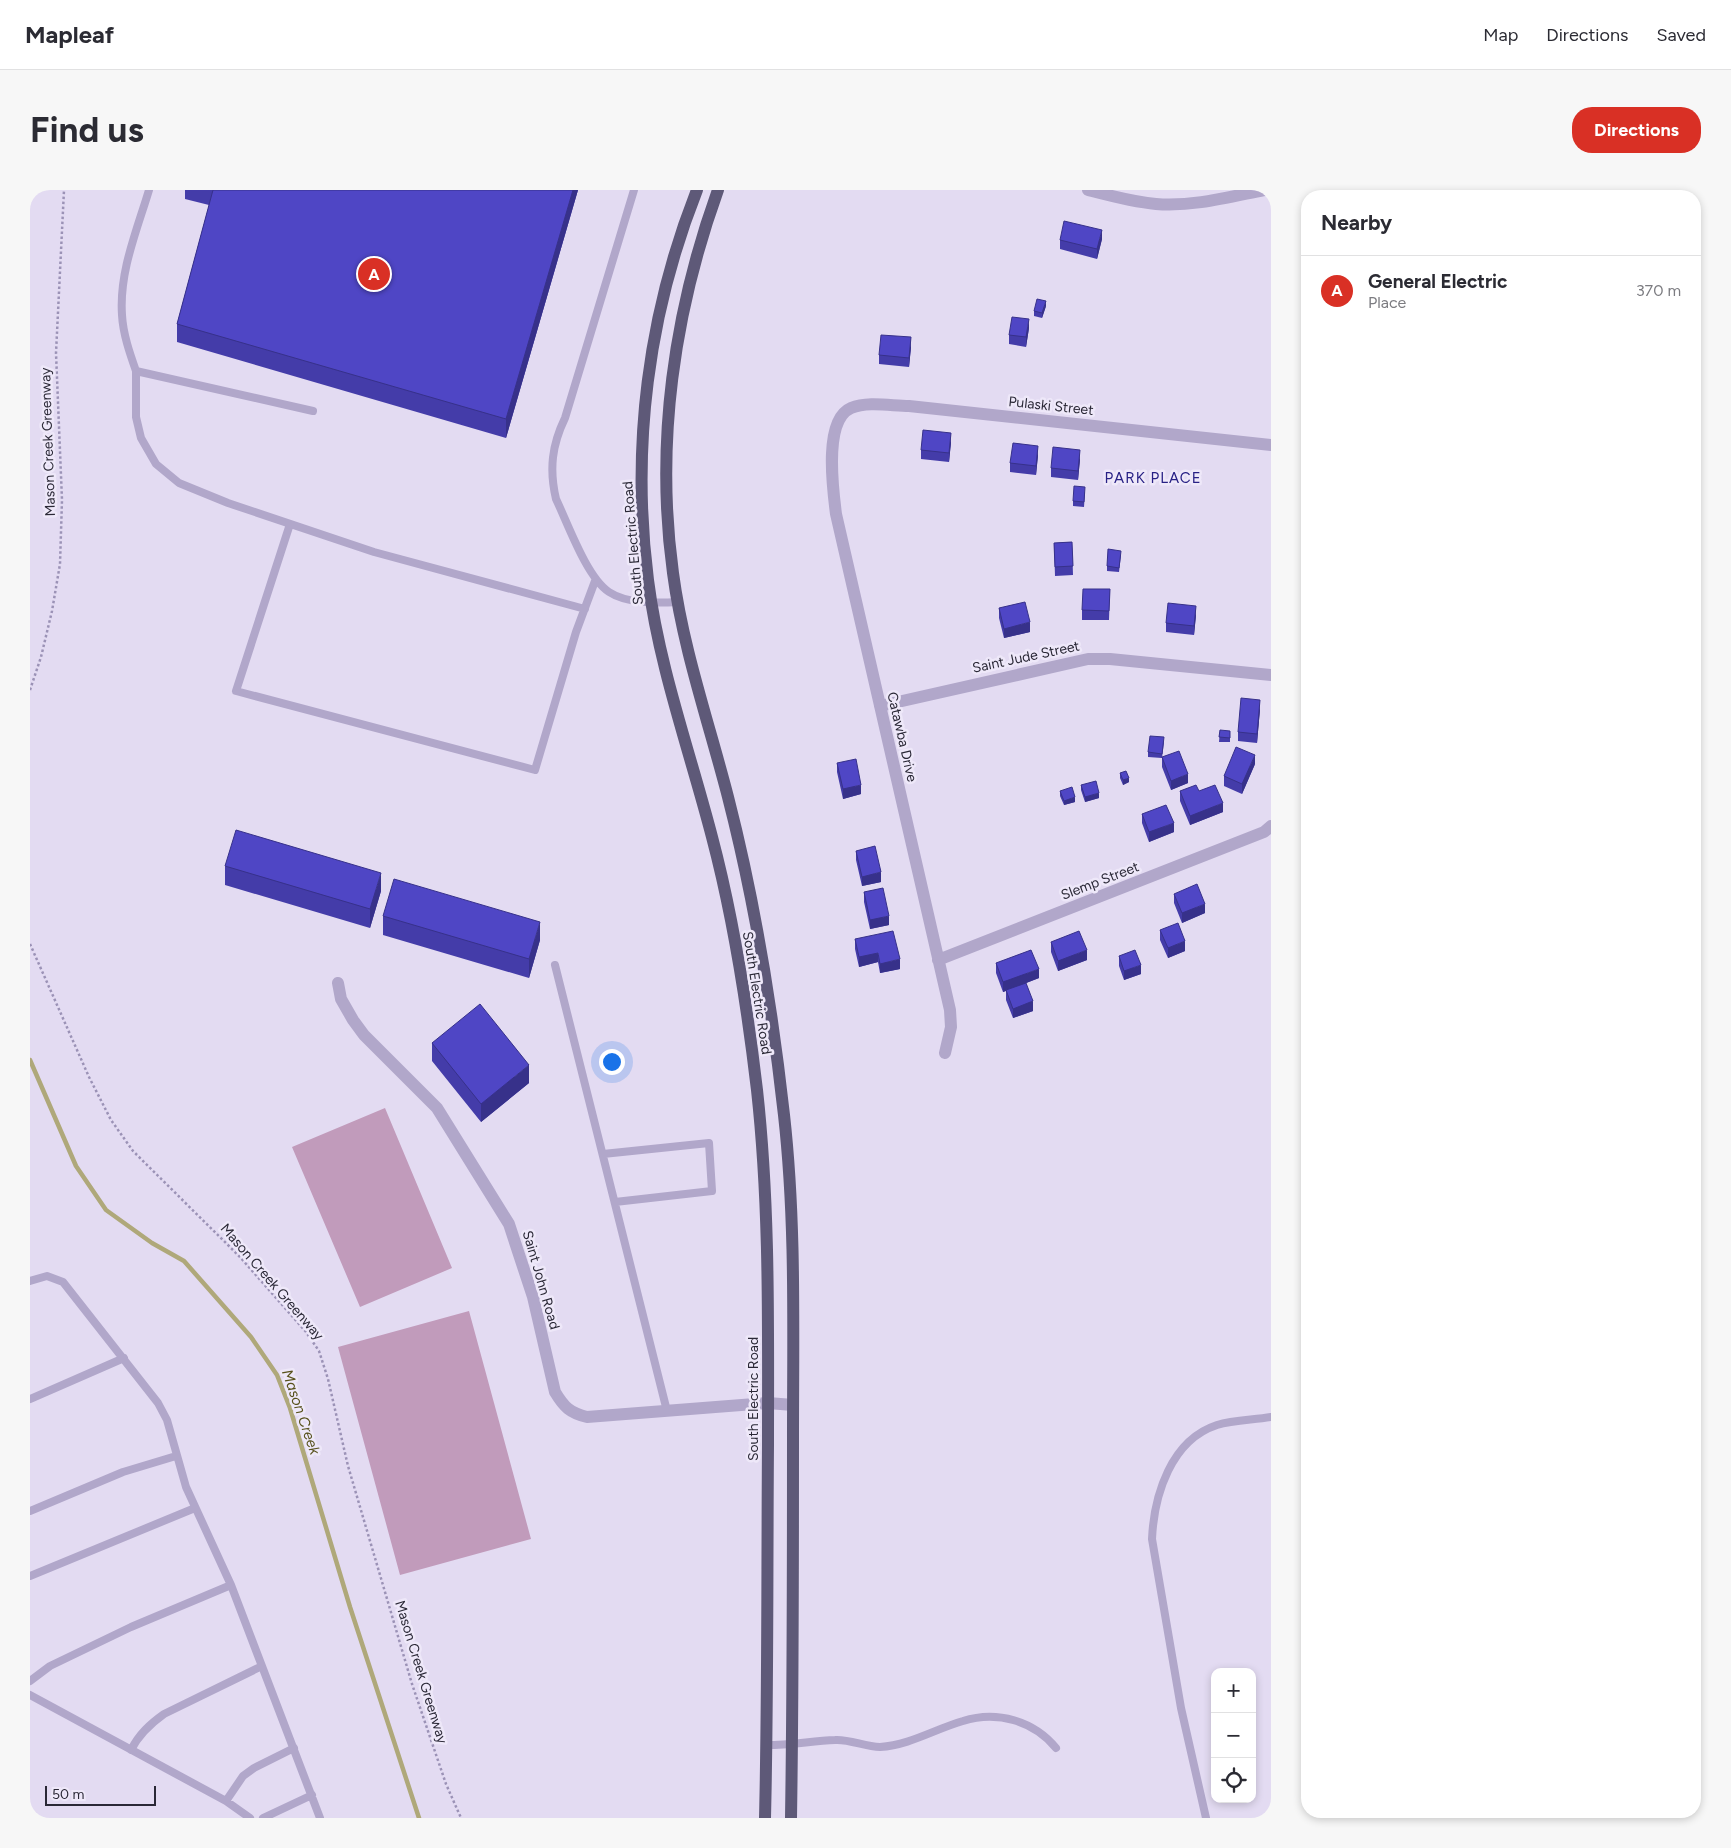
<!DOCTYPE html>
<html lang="en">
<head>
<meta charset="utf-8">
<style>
  :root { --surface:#fff; --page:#f7f7f7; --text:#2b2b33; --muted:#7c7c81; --line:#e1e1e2; --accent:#d93025 }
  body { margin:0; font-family:Figtree,sans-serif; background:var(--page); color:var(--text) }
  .controls { position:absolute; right:15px; bottom:15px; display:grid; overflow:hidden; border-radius:10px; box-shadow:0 2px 8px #0003 }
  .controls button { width:45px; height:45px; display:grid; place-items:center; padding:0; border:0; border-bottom:1px solid var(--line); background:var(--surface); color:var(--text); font:25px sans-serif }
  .scale { position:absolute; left:15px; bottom:12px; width:111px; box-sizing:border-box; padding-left:5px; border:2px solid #2a2836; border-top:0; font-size:14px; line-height:18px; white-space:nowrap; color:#2a2836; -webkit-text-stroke:4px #eee8f9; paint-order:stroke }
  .you { position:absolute; left:581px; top:871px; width:18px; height:18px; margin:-12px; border:4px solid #fff; border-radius:50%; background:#1a73e8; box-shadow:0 0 0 8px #1a73e833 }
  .badge { display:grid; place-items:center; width:32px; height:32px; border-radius:50%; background:var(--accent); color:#fff; font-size:16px; font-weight:700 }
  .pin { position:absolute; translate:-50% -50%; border:2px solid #fff; box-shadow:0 1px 5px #0006 }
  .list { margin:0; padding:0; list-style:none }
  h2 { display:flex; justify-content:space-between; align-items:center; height:65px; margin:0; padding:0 20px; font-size:21px }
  h2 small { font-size:16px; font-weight:400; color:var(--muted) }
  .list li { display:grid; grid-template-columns:32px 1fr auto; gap:15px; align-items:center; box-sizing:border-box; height:70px; padding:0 20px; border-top:1px solid var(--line) }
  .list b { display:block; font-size:19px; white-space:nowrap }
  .list p { margin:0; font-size:16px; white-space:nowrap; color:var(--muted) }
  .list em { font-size:16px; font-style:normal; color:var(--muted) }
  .icon { flex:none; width:28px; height:28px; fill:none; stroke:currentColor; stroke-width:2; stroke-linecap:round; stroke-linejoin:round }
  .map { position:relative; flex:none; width:1241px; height:1628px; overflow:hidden; border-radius:20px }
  header { display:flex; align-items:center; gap:30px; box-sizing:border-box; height:70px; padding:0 25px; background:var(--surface); border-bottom:1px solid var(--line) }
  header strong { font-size:24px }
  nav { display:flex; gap:28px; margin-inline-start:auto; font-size:18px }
  .intro { display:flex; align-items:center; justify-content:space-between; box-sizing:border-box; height:120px; padding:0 30px }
  h1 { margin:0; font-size:35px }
  .button { padding:12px 22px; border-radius:20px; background:var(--accent); color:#fff; font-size:18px; font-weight:700 }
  main { display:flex; gap:30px; padding:0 30px }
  aside { flex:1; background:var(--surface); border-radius:20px; box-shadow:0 2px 8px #0003 }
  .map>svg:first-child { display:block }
  .green { fill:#c19bbb }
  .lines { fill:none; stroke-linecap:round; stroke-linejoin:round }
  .stream { stroke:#afa87a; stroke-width:4.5 }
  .path { stroke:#9b92b6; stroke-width:2.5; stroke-dasharray:2.5 2.5; stroke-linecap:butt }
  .lane { stroke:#b1a7ca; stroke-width:8 }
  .street { stroke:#b1a7ca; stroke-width:12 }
  .primary { stroke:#5e5978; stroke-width:12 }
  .wall { fill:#443ca9 }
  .shaded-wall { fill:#37318a }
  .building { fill:#4f46c5; stroke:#37318a }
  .labels { text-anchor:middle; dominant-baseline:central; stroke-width:5; stroke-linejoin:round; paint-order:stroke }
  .street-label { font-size:14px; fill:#2a2836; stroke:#eee8f9 }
  .neighbourhood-label { font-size:15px; letter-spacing:1px; fill:#282185; stroke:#eee8f9 }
  .water-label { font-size:15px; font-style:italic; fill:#58521d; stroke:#eee8f9 }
</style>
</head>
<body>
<header>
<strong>Mapleaf</strong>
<nav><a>Map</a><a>Directions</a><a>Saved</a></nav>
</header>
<div class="intro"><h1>Find us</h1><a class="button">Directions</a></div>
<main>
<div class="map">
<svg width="1241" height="1628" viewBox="0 0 1241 1628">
  <rect width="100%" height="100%" fill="#e3dbf2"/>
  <path class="green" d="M355,918L422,1078L330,1117L262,957Z
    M439,1121L501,1349L370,1385L308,1157Z"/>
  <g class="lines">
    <path class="stream" d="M0,870L46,976L76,1020L122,1053L154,1071L221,1147L247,1185L260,1218L320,1417L389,1628"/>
    <path class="path" d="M0,500L11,467L22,421L30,374L32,310L26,163L34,0
      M0,754L59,887L81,930L103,961L210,1067L276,1142L289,1161L298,1189L318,1276L382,1494L416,1594L431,1628"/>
    <path class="lane" d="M119,0C107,40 89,82 92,125C93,144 100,164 106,181L283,221
      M604,0L535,228C522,255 519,279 526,309C538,334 557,388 579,402C597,414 627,413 648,412
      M106,181V227L111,248L126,274L149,293L198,313L344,362L555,419
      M260,334L206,501L505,580L546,442L565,391
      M525,775L637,1221
      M573,964L679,953L682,1001L585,1012
      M0,1091L17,1086L33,1092L128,1213L137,1230L156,1297L201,1395L290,1628
      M0,1209L94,1168
      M0,1321L93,1282L146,1266
      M0,1386L165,1318
      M0,1491L20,1476L101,1437L201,1395
      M0,1505L196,1611L220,1628
      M737,1555C760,1555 782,1551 805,1550C820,1549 835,1557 850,1557C880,1555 905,1539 933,1531C967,1520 1004,1531 1026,1558
      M101,1560C109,1544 120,1534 134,1524L232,1476
      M196,1611L213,1586L224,1578L264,1558
      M233,1628L282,1605
      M1176,1628L1151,1518L1122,1349C1124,1305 1141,1250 1187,1235C1204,1230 1224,1230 1241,1227"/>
    <path class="street" d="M1058,0C1081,6 1103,12 1126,14C1162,17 1199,7 1234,0
      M850,516L1058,469H1080L1241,485
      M908,770L1234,642L1241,636
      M308,793L311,809L323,830L334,845L407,918L479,1034L503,1107L525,1202C534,1217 540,1223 557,1227L738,1213L763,1215
      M915,863L921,837L920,820L806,324C803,300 793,230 821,218C838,211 862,216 879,216L1241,255"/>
    <path class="primary" d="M667,0C618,124 601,257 618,390C629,477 660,562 682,647C704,730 717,815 727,900C740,1018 738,1137 738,1255C737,1380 738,1504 735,1628
      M688,0C644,122 625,253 643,383C653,459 679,533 698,607C725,712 742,817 754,925C766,1032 763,1140 763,1247C763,1374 763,1501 761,1628"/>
  </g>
  <path class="wall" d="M155,0H548L476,248L147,152V134L179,15L155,9Z
    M1072,49L1067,69L1030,59V50Z
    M1016,116L1012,128L1004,126V121Z
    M999,138L996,157L979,154V145Z
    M881,157L879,177L849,174V165Z
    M921,252L919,272L891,269V260Z
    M1008,265L1006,285L980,282V273Z
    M1050,269L1048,290L1021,287V278Z
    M1055,302L1054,317L1043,316V311Z
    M1042,352L1043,385L1025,386L1024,353Z
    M1091,365L1089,382L1077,381V376Z
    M1080,399L1079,430H1052V420Z
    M969,418L1000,442L974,448L969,428Z
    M1166,425L1164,445L1136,442V433Z
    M1230,519L1227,553L1208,551V542Z
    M1190,540L1200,545V552H1189Z
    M1134,552L1132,568L1118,567V562Z
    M1132,567L1158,593L1141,600L1132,577Z
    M807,573L831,604L813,609L807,582Z
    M1225,574L1212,604L1194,596V586Z
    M1090,583L1099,592L1093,595L1090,588Z
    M1051,595L1069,608L1055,612L1051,600Z
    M1030,601L1045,612L1034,615L1030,606Z
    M1150,601H1169L1193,622L1160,635L1150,611Z
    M1112,624L1144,642L1119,652L1112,633Z
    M826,661L851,692L832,696L826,670Z
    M195,676L351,701L340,738L195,695Z
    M834,702L859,735L840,739L834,712Z
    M1144,704L1175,723L1152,733L1144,713Z
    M353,726L510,750L499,788L353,745Z
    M1130,740L1155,761L1138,768L1130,750Z
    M825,749L870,779L850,783L848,772L829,777L825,759Z
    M1021,752L1057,770L1028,781L1021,762Z
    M1089,766L1111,784L1094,790L1089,776Z
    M966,773L1009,788L996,793L1003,821L983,828L976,810V801L973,802L966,783Z
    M402,853L499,893L451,932L402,871Z"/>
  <path class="shaded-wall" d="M543,0H548L476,248V229Z
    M1072,40V49L1067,69V59Z
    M1016,111V116L1012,128V123Z
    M999,129V138L996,157V147Z
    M881,147V157L879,177V168Z
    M921,243V252L919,272V263Z
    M1008,256V265L1006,285V276Z
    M1050,260V269L1048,290V281Z
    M1166,416V425L1164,445V436Z
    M1000,432V442L974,448V439Z
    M1230,510V519L1227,553V544Z
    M1225,565V574L1212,604V594Z
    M1158,584V593L1141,600V591Z
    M1099,588V592L1093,595V590Z
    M831,595V604L813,609V599Z
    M1069,603V608L1055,612V607Z
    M1045,607V612L1034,615V611Z
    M1193,613V622L1160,635V626Z
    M1144,633V642L1119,652V642Z
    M851,682V692L832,696V687Z
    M351,683V701L340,738V719Z
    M1175,714V723L1152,733V723Z
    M859,726V735L840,739V730Z
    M510,732V750L499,788V769Z
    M1155,751V761L1138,768V758Z
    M1057,760V770L1028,781V771Z
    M848,763V772L829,777V767Z
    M870,769V779L850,783V774Z
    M1111,775V784L1094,790V781Z
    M1009,779V788L973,802V792Z
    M1003,811V821L983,828V819Z
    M499,875V893L451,932V914Z"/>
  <path class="building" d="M183,0H543L476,229L147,134Z
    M1034,31L1072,40L1067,59L1030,50Z
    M1007,109L1016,111L1012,123L1004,121Z
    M982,127L999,129L996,147L979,145Z
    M851,145L881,147L879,168L849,165Z
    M893,240L921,243L919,263L891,260Z
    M983,253L1008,256L1006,276L980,273Z
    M1023,257L1050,260L1048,281L1021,278Z
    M1044,296L1055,297L1054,312L1043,311Z
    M1042,352L1043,376L1025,377L1024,353Z
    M1078,359L1091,361L1089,378L1077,376Z
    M1053,399H1080L1079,421L1052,420Z
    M995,412L1000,432L974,439L969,418Z
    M1138,413L1166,416L1164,436L1136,433Z
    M1211,508L1230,510L1227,544L1208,542Z
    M1190,540L1200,541V548L1189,547Z
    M1120,546L1134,547L1132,564L1118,562Z
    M1206,557L1225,565L1212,594L1194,586Z
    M1149,561L1158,584L1141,591L1132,567Z
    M826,569L831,595L813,599L807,573Z
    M1096,581L1099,588L1093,590L1090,583Z
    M1066,591L1069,603L1055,607L1051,595Z
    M1166,595L1169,601L1185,595L1193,613L1160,626L1150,601Z
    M1042,597L1045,607L1034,611L1030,601Z
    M1136,615L1144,633L1119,642L1112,624Z
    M206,640L351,683L340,719L195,676Z
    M845,656L851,682L832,687L826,661Z
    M364,689L510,732L499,769L353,726Z
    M1167,694L1175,714L1152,723L1144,704Z
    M853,698L859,726L840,730L834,702Z
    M1148,733L1155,751L1138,758L1130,740Z
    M863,741L870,769L850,774L848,763L829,767L825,749Z
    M1049,741L1057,760L1028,771L1021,752Z
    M1001,760L1009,779L973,792L966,773Z
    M1105,760L1111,775L1094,781L1089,766Z
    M996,793L1003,811L983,819L976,800Z
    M450,814L499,875L451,914L402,853Z"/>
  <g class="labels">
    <g class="street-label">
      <text transform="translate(1021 216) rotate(6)">Pulaski Street</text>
      <text transform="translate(18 252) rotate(-92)">Mason Creek Greenway</text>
      <text transform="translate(603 353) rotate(-95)">South Electric Road</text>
      <text transform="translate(996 467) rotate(-12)">Saint Jude Street</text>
      <text transform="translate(872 547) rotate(77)">Catawba Drive</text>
      <text transform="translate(1070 691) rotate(-21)">Slemp Street</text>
      <text transform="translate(727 803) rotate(81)">South Electric Road</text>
      <text transform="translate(511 1090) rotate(74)">Saint John Road</text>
      <text transform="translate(242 1092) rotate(49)">Mason Creek Greenway</text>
      <text transform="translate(723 1209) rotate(-90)">South Electric Road</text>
      <text transform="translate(391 1482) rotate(73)">Mason Creek Greenway</text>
    </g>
    <g class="neighbourhood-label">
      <text x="1123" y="288">PARK PLACE</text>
    </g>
    <g class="water-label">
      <text transform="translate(271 1222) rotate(71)">Mason Creek</text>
    </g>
  </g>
</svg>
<div class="controls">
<button>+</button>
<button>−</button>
<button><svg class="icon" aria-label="locate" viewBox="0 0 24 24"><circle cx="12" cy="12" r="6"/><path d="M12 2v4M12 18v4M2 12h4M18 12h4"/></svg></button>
</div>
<div class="scale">50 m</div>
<div class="you"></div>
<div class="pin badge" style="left:344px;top:84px">A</div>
</div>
<aside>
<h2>Nearby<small></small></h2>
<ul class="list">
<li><span class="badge">A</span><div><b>General Electric</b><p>Place</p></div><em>370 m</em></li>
</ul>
</aside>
</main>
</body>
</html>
